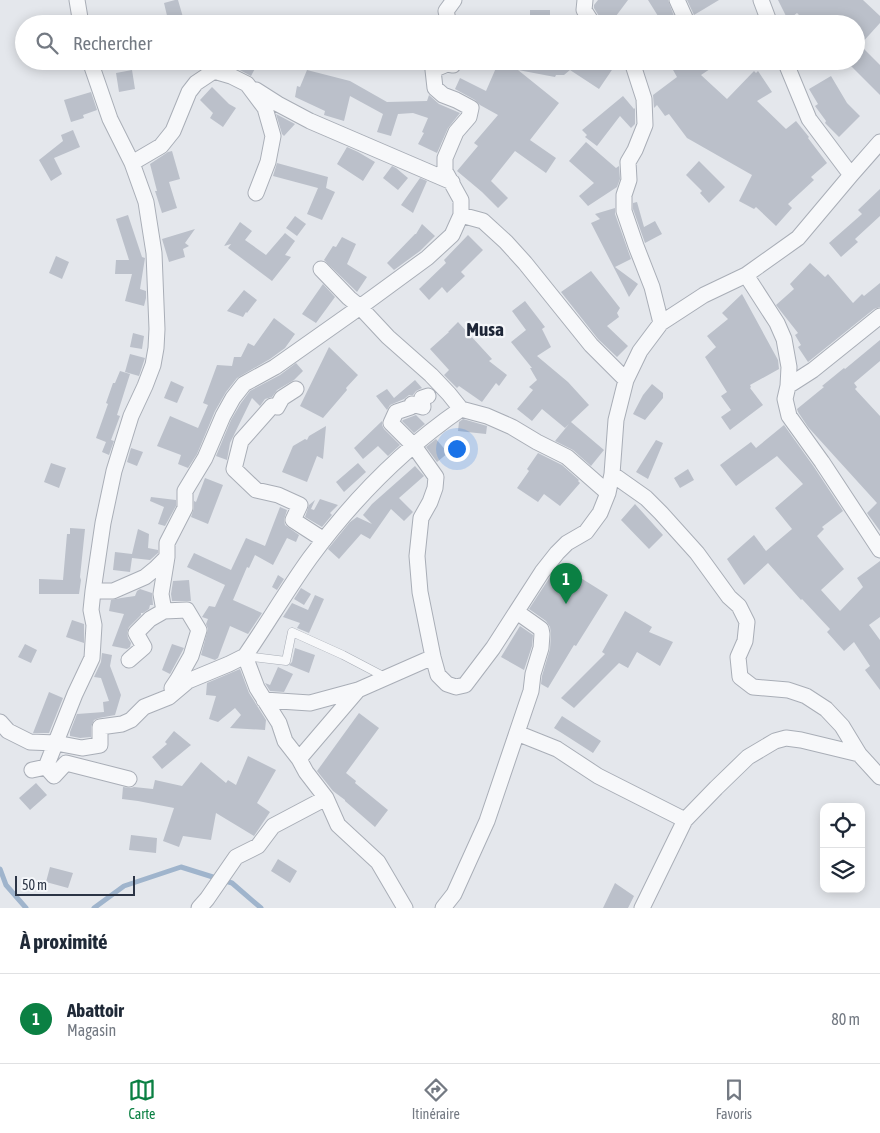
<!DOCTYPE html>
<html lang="fr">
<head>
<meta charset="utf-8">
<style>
  :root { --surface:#fff; --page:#f2f2f3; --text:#1f2937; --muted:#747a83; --line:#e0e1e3; --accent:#0b8043 }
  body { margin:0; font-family:"Asap Condensed",sans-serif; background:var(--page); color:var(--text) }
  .controls { position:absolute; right:15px; bottom:15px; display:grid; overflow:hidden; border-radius:10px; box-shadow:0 2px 12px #0003 }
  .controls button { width:45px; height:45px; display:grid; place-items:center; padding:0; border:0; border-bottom:1px solid var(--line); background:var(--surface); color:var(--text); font:25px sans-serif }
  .scale { position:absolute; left:15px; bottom:12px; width:120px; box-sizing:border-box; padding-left:5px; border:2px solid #2b3445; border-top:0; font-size:14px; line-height:18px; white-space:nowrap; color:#2b3445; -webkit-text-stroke:4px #f4f6f9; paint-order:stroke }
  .you { position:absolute; left:456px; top:448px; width:18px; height:18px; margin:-12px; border:4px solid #fff; border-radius:50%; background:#1a73e8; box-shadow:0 0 0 8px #1a73e833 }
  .badge { display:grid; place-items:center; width:32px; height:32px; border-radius:50%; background:var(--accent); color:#fff; font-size:16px; font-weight:700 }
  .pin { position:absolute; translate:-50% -41px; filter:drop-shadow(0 1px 2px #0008) }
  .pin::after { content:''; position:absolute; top:26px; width:18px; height:15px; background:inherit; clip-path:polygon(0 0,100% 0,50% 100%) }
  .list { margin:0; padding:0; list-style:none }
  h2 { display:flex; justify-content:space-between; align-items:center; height:65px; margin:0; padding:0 20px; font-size:21px }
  h2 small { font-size:16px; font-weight:400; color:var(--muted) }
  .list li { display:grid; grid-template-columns:32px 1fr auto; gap:15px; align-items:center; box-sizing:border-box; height:90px; padding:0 20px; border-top:1px solid var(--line) }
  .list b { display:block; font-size:19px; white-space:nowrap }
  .list p { margin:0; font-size:16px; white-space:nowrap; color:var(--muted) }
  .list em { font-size:16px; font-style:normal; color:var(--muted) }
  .icon { flex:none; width:28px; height:28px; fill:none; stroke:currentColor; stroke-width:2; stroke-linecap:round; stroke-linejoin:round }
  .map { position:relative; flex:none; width:880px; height:908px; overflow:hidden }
  .search { position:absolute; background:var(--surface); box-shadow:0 2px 12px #0003; left:15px; right:15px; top:15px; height:55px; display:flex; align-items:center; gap:12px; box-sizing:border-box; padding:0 18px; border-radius:28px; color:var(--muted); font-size:19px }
  .sheet { height:155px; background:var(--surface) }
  nav { display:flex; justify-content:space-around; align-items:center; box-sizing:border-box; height:70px; border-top:1px solid var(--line); background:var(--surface); font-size:14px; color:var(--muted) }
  nav a { display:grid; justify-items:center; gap:2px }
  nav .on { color:var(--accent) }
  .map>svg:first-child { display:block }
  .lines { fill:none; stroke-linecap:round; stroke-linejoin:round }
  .stream { stroke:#9fb4cc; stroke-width:5 }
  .building { fill:#bbc0ca }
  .service-casing { stroke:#a9aeb7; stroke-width:9 }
  .minor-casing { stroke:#a9aeb7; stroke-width:17 }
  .service { stroke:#f7f8fa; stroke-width:8 }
  .minor { stroke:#f7f8fa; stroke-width:15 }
  .labels { text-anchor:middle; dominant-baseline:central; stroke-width:4.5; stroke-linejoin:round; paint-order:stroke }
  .neighbourhood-label { font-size:19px; font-weight:bold; fill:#1d2536; stroke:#f4f6f9 }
</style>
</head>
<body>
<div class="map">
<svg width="880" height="908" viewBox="0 0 880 908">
  <rect width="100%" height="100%" fill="#e4e7ec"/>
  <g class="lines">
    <path class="stream" d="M0,869L6,885L26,908
      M94,908L124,886L181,867L232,883L261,908"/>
  </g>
  <path class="building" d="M175,0H178L185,24H169L164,3Z
    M598,0H628L610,24H605L602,21L594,8V5Z
    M648,0H668L677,24H663Z
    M687,0H719L694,15Z
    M778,0H863L880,16V23L860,45L880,65V95L846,61H856V24H808L797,13L788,20Z
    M530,10H550V24H530Z
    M223,61H259L251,76Z
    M499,61H581L578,64L582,61H618L599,89L570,70L564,75H556L555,77L518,70L559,103L530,140L556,158L546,173L515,151L491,181L508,198L498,208L482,192L457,171L478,146L474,143L498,115L480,105L475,100L455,89L460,78L486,91Z
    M668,61H722L701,75L727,99L754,71L756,73L758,71L772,92L757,101L786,129L796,121L809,137L808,138L827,163L811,177L814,180L788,204L792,208L776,226L756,207L754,209L739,201L752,175L687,138L669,114L665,116L657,105L654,108L653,95L677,77Z
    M132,70L135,89L119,92L116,73Z
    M307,70L350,81L387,102L427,101L429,95L439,104L460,113L448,128L437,153L418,144L424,133L422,132L428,118L413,113L398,114L391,136L377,132L383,114L350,96L344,121L324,115L325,111L295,97L297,86L300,87Z
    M831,76L847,103L860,116L839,137L825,123L826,121L815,106L818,104L809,89Z
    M212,87L229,104L236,108L223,127L210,118L213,113L200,100Z
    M91,92L97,110L83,115L84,118L71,122L64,100Z
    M623,96L634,109L635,108V124L631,128L620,116L597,146L585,137L587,135L582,130Z
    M276,114L295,124L284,136L282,134Z
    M73,130L80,147L54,158L62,174L51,181L39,160L63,141L61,135Z
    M586,142L616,168L619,166L620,179L617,187L588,206L579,196L594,183L569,161Z
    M347,147L358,152L375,162L363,181L337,164Z
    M172,151L180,179L169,182L177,208L162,213L155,191H157L150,164L168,152Z
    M699,161L725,187L709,203L700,193L702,191L686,175Z
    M277,163L328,177L326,188L335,192L322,220L307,214L318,188L273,176Z
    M392,166L396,168L408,178L398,190L383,178Z
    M420,178L427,181L413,213L401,205Z
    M880,189V216L855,239L858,242L841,257L829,243L862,214L858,210Z
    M637,202L644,227L655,221L662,234L645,243L633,209V203Z
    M615,208V214L631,259L615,267L638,284L629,297L591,223L600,219L595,214Z
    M128,215L142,257L145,258L140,289L146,291V298L144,306L125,301L132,274H115L116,260H129L116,219Z
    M295,216L306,224L297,236L286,228Z
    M240,222L252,231L245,240L266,255L285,233L295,241L285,255L291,257L272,281L228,248L231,244L224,246Z
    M422,224L435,236L420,251L394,270L387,263L415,234H416Z
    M195,229L185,243L189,246L183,249L185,257L169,262L162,239Z
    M468,235L483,250L461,272L465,276L447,293L442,287L429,300L419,289L446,263L444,260Z
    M342,237L356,244L347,264L367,277L357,292L324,260L333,246L336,247Z
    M56,256L69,262L62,279L49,273Z
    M810,263L825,277L828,274L853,303L862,294L864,296L880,283V307L874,309L808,362L798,347L801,345L795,335L798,333L783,314L776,305L794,289L790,284Z
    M591,271L620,308L617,313L619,317L607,326L628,346L617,357L598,339L561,292Z
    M323,284L335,297L316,323L302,314Z
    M244,290L257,300L247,313L246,312L243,317L227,311Z
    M742,294L778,360L779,369L750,385L751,387L750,388L763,405L730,430L721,417L731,410L721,396L727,392L705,357L716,347L707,336L728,319L722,313Z
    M525,301L545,327L542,329L551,347L537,356L568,382L589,405L571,422L604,450L591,466L573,450L555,441L569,424L565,428L542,409L532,421L517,409L533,390L529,387L537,380L530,368H532L511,342L526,330L512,311Z
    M274,318L295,334L285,348L270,359L237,378L226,392L215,411L197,454L188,468L178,464L181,455L157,446L170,416L198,428L208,405L203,403L217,365L232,366L234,357H241L248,343L254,346Z
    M458,322L492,359L489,361L507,375L499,386L496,383L482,402L459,386L457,388L444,375L449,370L430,349L449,332H448Z
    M133,333L144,336L142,349L130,347Z
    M880,340V361L854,383L857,387L855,389L880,416V531L867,513L877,503L808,427L798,412L797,409L824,387L822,386L844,368L845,369Z
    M329,347L358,375L346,388L347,390L323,418L300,406Z
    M130,354L145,358L139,376L125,372Z
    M296,363L303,371L294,380L277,390L272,397L265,399L260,406L252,398L230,443L227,460L216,456L231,420L241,403L250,391L280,375Z
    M120,371L130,374L117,415L120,416L111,440L114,441L109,455L102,452L106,442L96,438L108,404L106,403L113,383H115Z
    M415,380L422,388L416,391L413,395H409L404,399L390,405L387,410L376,396L387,389L394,398Z
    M171,381L184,387L177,403L164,398Z
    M652,384L663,393V398L645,420L633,414L643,395Z
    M416,415L425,424L414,433L402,421L403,420Z
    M463,419L487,426L486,434L458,431L459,422Z
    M382,421V425L384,429L400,445L388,456L378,446L363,459L354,448Z
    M784,425L814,467L843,511L822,527L824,529L817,536L844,569L821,590L840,611L863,587L857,578L880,561V617L869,625L880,640V690L865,670L870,666L854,642L844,651L827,632L830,629L802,599L801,600L768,563L744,585L727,559L754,535L766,551L792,529L775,508L803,484L777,456L736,486L720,465L751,442L756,448Z
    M326,426L323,459L317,456L307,482L282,472L293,446L305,439L307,440L309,436Z
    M436,439L448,453L437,462L426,447Z
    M656,440L663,443L648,479L636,472Z
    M131,448L143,452L137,466L127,462Z
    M538,453L562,465L579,480L578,481L580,483L560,506L544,494L538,502L517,488L529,471L527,469Z
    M51,463L66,468L59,488L44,482Z
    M358,463L366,472L344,492L336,482Z
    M415,466L424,476L399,498L413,512L404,521L391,509L370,539L361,534L339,559L328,549L350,522L357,517L372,524L363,515L372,504Z
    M688,469L694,480L680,488L674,478Z
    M205,478L223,485L208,524L191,517L194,508V501L196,502Z
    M151,497L176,500V506L165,526L158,524L164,507L150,501Z
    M320,499L338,505L330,513L332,515L322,527L305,517L309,505L315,500L311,509L314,510Z
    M635,504L663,535L649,549L621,520Z
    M280,507L287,510L284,520L285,525L299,535L296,542L287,538L273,565L255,555L249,568L247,567L233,600L262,613L248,634L230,626L218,658L215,660L201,655L208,629L206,624L208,619L202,617L209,606L215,607L225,585L187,567L194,553L231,570L246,538L265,546Z
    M70,528L85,529L80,577L81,580L79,594H39V579L63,580L67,534H70Z
    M138,529L149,534L148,548L158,550V553L150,560L132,558L130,572L113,570L115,552L132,554Z
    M560,565L608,595L576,646L574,645L548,688L541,684L542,676L550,649L551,634L550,627L546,621L529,609L550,577Z
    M278,575L284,579L277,590L272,587Z
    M189,580L191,601H172L171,594L173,581Z
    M301,588L311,594L304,605L294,599Z
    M140,589L152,593L153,605H150L149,609L143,613H141V615L129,627L127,632L128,638L131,643L130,647L127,649L112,646L124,614L109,611L111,600L121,598L135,596L137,591Z
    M315,595L324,599L309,633L297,628L300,623L283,617L292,603L308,610Z
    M625,611L652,627L649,632L673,642L660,666L637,652L628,668L619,663L574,708L561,698L605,654L602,652Z
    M72,620L84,624V643L66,637Z
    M520,626L533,635L532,646L524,670L501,657Z
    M25,644L37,650L31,663L18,657Z
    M172,644L184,648L170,674L162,670Z
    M295,648L315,655L309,673L289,665L292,662Z
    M102,653L112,655L110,666L121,695L115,715L99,718L94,720L91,727V737L80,738L70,736V732L77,714L104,712L103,702L109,701L101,678L94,677L101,662Z
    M278,667L293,674L284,692L270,691L265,683L270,685Z
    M240,669L249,693L266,720L265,730L230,728L241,715L235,708L218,722L209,719L216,696L206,695L207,683Z
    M49,692L63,698L49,733H33Z
    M359,713L379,728L346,773L356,781L355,783L388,810L375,827L345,801V800L333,791L317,771Z
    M562,716L601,741L593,753L554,728Z
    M174,731L191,745L162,769L152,757L167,744L165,742Z
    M248,756L276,770L257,803L270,812L254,836L216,813L211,840L183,836L179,847L163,841L174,808L138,801L122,799L123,787L131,788L134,787L153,789L155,780L182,786L201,762L226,783L228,780L236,785Z
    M36,783L47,795L30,810L19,798Z
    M131,835L157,838L156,853L129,850Z
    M278,859L297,871L290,883L271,871Z
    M50,867L73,873L68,888L46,882Z
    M615,883L634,896L628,908H603Z"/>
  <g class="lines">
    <defs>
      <path id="service" d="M245,656L286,661L292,632L343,655L385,677"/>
      <path id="minor" d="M77,0L81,24
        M585,0L584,10L593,24
        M677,0L686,20L689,24
        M761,0L770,24
        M449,24L446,11L454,0
        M631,61L634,68L644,99L645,125L635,150L628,162L629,180L624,195V211L636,246L652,287L661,323
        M785,61L809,119L851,175
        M256,90L278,104L310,121L452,182
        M132,163L161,146L173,131L189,92L196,83L214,71L231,76L247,84L265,108L273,136L268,162L256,193
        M461,215L483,221L506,242L525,263L591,345L626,380
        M321,269L349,298L360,307L388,337L431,375L449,394L461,409
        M746,275L777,323L784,339L789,367L788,386L785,399L789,416L822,462L880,550
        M788,386L813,370L880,316
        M296,389L282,398L277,407L272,406L241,441L234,469L256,490L278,495L300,505L293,520L324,540
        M428,396L422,398L423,407L412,404L411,407L396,412L391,423L414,446L436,477L435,488L430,502L421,518L417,556L420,592L433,657L438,675L447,684L456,687L465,685L493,648L542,572L557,553L567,543L586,532L600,513L608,493L612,474L616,420L626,380L640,351L661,323L704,295L746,275L798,238L851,175L880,142
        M612,474L646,498L661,513L697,553L729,597L739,606L747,622L745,641L738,657L740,677L753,687L788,690L806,696L826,709L842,726L859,754L880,777
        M167,557L161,594L164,611L187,610L199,630L191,656L178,679L172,688
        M93,591H113L145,577L156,568L167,557V543L185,508V491L205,458L223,416L233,398L244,384L275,367L360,307L427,258L452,235L461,215V200L445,171V158L456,132L469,117L471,108L456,100L443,95L435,88L433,70L447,64L453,65L455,61
        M245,656L257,688L279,723L285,741L299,759L306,772L326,798L338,825L378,862L405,908
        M129,660L144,647L136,633L150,619L164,611
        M264,700L310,703L358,690
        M0,722L8,731L30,742L56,743L82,748L100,745V727L122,724L131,720L144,707L169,697L188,681L229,664L245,656C267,624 287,590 310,558C352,501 403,449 461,409L487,416L512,427L537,442L567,457L608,493
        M517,733L557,749L598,776L685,820
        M299,759L358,690L433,657
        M46,767L54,776L66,763L129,779
        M32,770L46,767L75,694L92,658L94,625L91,610L93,591L103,523L114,471L131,416L145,386L153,365L156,348L157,329L154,253L146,202L132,163L110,119L90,61
        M199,908L207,899L236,857L258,846L273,826L326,798
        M443,908L454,894L487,821L531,691L533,674L541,648L542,634L541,629L517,612
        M642,908L685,820L716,788L748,757L775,741L786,738L801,740L859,754"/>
    </defs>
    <use href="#service" class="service-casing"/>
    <use href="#minor" class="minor-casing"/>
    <use href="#service" class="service"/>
    <use href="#minor" class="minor"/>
  </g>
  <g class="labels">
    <g class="neighbourhood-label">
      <text x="485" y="329">Musa</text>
    </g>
  </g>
</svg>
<div class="controls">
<button><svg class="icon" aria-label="locate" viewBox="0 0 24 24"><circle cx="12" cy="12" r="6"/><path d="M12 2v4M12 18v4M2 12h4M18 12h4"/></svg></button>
<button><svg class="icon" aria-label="layers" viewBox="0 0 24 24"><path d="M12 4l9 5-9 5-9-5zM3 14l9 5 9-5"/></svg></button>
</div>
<div class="scale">50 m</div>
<div class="you"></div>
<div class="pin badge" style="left:566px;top:604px">1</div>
<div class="search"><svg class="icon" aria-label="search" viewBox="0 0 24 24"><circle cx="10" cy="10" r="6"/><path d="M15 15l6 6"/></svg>Rechercher</div>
</div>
<section class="sheet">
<h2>À proximité<small></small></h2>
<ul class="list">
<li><span class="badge">1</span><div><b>Abattoir</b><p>Magasin</p></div><em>80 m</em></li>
</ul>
</section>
<nav>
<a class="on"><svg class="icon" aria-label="map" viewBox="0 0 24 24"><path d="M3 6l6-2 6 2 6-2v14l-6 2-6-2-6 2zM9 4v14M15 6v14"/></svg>Carte</a>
<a><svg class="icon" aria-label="directions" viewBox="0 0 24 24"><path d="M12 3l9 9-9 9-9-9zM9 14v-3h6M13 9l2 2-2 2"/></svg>Itinéraire</a>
<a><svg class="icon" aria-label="saved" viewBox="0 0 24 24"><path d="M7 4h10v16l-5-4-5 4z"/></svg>Favoris</a>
</nav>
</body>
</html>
